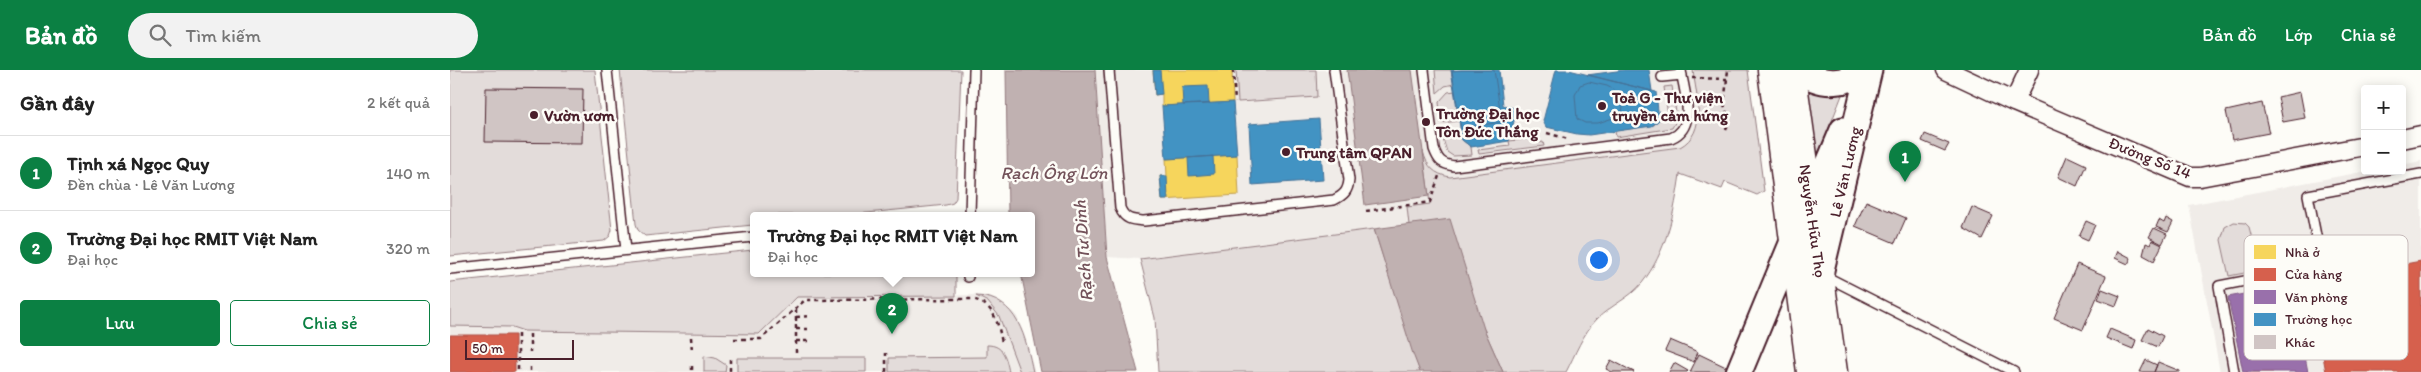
<!DOCTYPE html>
<html lang="vi">
<head>
<meta charset="utf-8">
<style>
  :root { --surface:#fff; --page:#f2f2f2; --text:#222; --muted:#767676; --line:#e0e0e0; --accent:#0b8043 }
  body { margin:0; font-family:Itim,sans-serif; background:var(--page); color:var(--text) }
  .controls { position:absolute; right:15px; top:15px; display:grid; overflow:hidden; border-radius:5px; box-shadow:0 2px 12px #0003 }
  .controls button { width:45px; height:45px; display:grid; place-items:center; padding:0; border:0; border-bottom:1px solid var(--line); background:var(--surface); color:var(--text); font:25px sans-serif }
  .scale { position:absolute; left:15px; bottom:12px; width:109px; box-sizing:border-box; padding-left:5px; border:2px solid #4a1f2b; border-top:0; font-size:14px; line-height:18px; white-space:nowrap; color:#4a1f2b; -webkit-text-stroke:4px #fdfcf7; paint-order:stroke }
  .you { position:absolute; left:1148px; top:189px; width:18px; height:18px; margin:-12px; border:4px solid #fff; border-radius:50%; background:#1a73e8; box-shadow:0 0 0 8px #1a73e833 }
  .badge { display:grid; place-items:center; width:32px; height:32px; border-radius:50%; background:var(--accent); color:#fff; font-size:16px; font-weight:700 }
  .pin { position:absolute; translate:-50% -41px; filter:drop-shadow(0 1px 2px #0008) }
  .pin::after { content:''; position:absolute; top:26px; width:18px; height:15px; background:inherit; clip-path:polygon(0 0,100% 0,50% 100%) }
  .popup { position:absolute; left:300px; top:142px; width:285px; height:65px; box-sizing:border-box; display:grid; place-content:center; border-radius:5px; background:var(--surface); filter:drop-shadow(0 1px 4px #0005); font-size:16px; white-space:nowrap; color:var(--muted) }
  .popup b { font-size:19px; color:var(--text) }
  .popup::after { content:''; position:absolute; left:50%; top:100%; margin-left:-10px; border:10px solid transparent; border-top-color:var(--surface) }
  .list { margin:0; padding:0; list-style:none }
  h2 { display:flex; justify-content:space-between; align-items:center; height:65px; margin:0; padding:0 20px; font-size:21px }
  h2 small { font-size:16px; font-weight:400; color:var(--muted) }
  .list li { display:grid; grid-template-columns:32px 1fr auto; gap:15px; align-items:center; box-sizing:border-box; height:75px; padding:0 20px; border-top:1px solid var(--line) }
  .list b { display:block; font-size:19px; white-space:nowrap }
  .list p { margin:0; font-size:16px; white-space:nowrap; color:var(--muted) }
  .list em { font-size:16px; font-style:normal; color:var(--muted) }
  .actions { display:flex; gap:10px; padding:15px 20px }
  .actions a { flex:1; padding:11px 0; border:1px solid var(--accent); border-radius:5px; text-align:center; font-size:18px; color:var(--accent) }
  .actions .main { background:var(--accent); color:#fff }
  .icon { flex:none; width:28px; height:28px; fill:none; stroke:currentColor; stroke-width:2; stroke-linecap:round; stroke-linejoin:round }
  .map { position:relative; flex:none; width:1971px; height:302px; overflow:hidden }
  header { display:flex; align-items:center; gap:30px; box-sizing:border-box; height:70px; padding:0 25px; background:var(--accent); color:#fff }
  header strong { font-size:24px }
  nav { display:flex; gap:28px; margin-inline-start:auto; font-size:18px }
  .search { width:350px; height:45px; background:var(--page); display:flex; align-items:center; gap:12px; box-sizing:border-box; padding:0 18px; border-radius:28px; color:var(--muted); font-size:19px }
  main { display:flex }
  aside { flex:1; background:var(--surface) }
  .map>svg:first-child { display:block }
  .built { fill:#f0ece8 }
  .green { fill:#e3dcda; stroke:#967e82 }
  .water { fill:#c0b1b1; stroke:#91777b }
  .homes { fill:#f6d55c; stroke:#c29e4d }
  .shops { fill:#d6604d; stroke:#ac4c43 }
  .offices { fill:#9970ab; stroke:#815885 }
  .schools { fill:#4393c3; stroke:#457095 }
  .building { fill:#d0c5c4; stroke:#4a1f2b }
  .lines { fill:none; stroke-linecap:round; stroke-linejoin:round }
  .lane-casing { stroke:#4a1f2b; stroke-width:12 }
  .street-casing { stroke:#4a1f2b; stroke-width:21 }
  .secondary-casing { stroke:#4a1f2b; stroke-width:29 }
  .primary-casing { stroke:#4a1f2b; stroke-width:31 }
  .path { stroke:#4a1f2b; stroke-width:2.5; stroke-dasharray:4 4; stroke-linecap:butt }
  .lane { stroke:#fdfcf7; stroke-width:9 }
  .street { stroke:#fdfcf7; stroke-width:18 }
  .secondary { stroke:#fdfcf7; stroke-width:25 }
  .primary { stroke:#fdfcf7; stroke-width:28 }
  .poi-dot { fill:#4a1f2b; stroke:#fdfcf7; stroke-width:2 }
  .labels { text-anchor:middle; dominant-baseline:central; stroke-width:5; stroke-linejoin:round; paint-order:stroke }
  .poi-label { font-size:16px; font-weight:bold; fill:#4a1f2b; stroke:#fdfcf7; text-anchor:start }
  .street-label { font-size:16px; fill:#4a1f2b; stroke:#fdfcf7 }
  .water-label { font-size:18px; font-style:italic; fill:#73525a; stroke:#fdfcf7 }
  .key { fill:#fdfcf7; stroke:#c7baba; stroke-width:1 }
  .key-label { font-size:14px; fill:#4a1f2b }
</style>
</head>
<body>
<header>
<strong>Bản đồ</strong>
<div class="search"><svg class="icon" aria-label="search" viewBox="0 0 24 24"><circle cx="10" cy="10" r="6"/><path d="M15 15l6 6"/></svg>Tìm kiếm</div>
<nav><a>Bản đồ</a><a>Lớp</a><a>Chia sẻ</a></nav>
</header>
<main>
<aside>
<h2>Gần đây<small>2 kết quả</small></h2>
<ul class="list">
<li><span class="badge">1</span><div><b>Tịnh xá Ngọc Quy</b><p>Đền chùa · Lê Văn Lương</p></div><em>140 m</em></li>
<li><span class="badge">2</span><div><b>Trường Đại học RMIT Việt Nam</b><p>Đại học</p></div><em>320 m</em></li>
</ul>
<div class="actions"><a class="main">Lưu</a><a>Chia sẻ</a></div>
</aside>
<div class="map">
<svg width="1971" height="302" viewBox="0 0 1971 302">
  <rect width="100%" height="100%" fill="#fdfcf7"/>
  <filter id="ink" filterUnits="userSpaceOnUse"><feTurbulence type="fractalNoise" baseFrequency=".02" numOctaves="2"/><feDisplacementMap in="SourceGraphic" scale="10" xChannelSelector="R" yChannelSelector="G"/><feConvolveMatrix kernelMatrix="1 2 1 2 8 2 1 2 1" color-interpolation-filters="sRGB"/></filter>
  <g filter="url(#ink)">
    <path class="built" d="M645,0H1298L1314,121L1307,125L1275,112L1272,119L1231,104L959,155L690,189L657,187Z
      M1971,91V302H1770L1739,135L1917,101H1952V95Z
      M525,225L540,226L566,244L574,264L585,302H0V249L208,259L227,264H309L347,227Z"/>
    <path class="green" d="M0,0H145L162,160L160,166L154,171L0,186Z
      M170,0H511L506,128L503,133L496,135L397,145H303V155L195,166L188,160L186,154Z
      M786,0H866L867,27L788,32Z
      M985,0H1001L1004,14L995,16L987,23Z
      M1243,0H1298L1314,121L1307,125L1275,112L1272,119L1230,104C1225,141 1216,183 1192,213C1180,228 1161,235 1147,249C1133,263 1125,285 1116,302H1053L1034,259L959,155L957,137L980,134L973,81C977,97 984,104 1000,107L1230,77C1258,62 1246,25 1243,0Z
      M1353,10L1394,20L1365,94Z
      M1222,16L1227,49L1222,58L1166,67L1165,61L1204,55L1210,47L1218,46L1214,17Z
      M1005,21L1009,51L991,53L989,32L998,22Z
      M1011,66L1012,70L1021,77L1022,85L1003,86L997,82L993,69Z
      M1086,68L1087,73L1093,72L1094,76L1029,84L1028,80L1060,76L1059,71Z
      M1784,152L1795,153L1799,157L1810,200L1779,206L1771,170L1775,157Z
      M924,159L970,302H708L705,248L690,189Z
      M303,180V203H506V226L347,227L309,264L74,261L62,257L0,256V212Z
      M526,226C568,227 576,269 583,302H570L549,246L538,232Z
      M537,275C554,275 556,288 559,302H439V288L537,287Z
      M254,286L265,288L276,295L275,302H254Z
      M287,288H416V302H287Z"/>
    <path class="water" d="M556,0H645L657,187L688,302H591L571,203H581V145L558,144Z
      M897,0H962L979,126L915,135Z
      M1000,149L1034,259L1053,302H970L963,284L924,159Z"/>
    <path class="homes" d="M703,0H782L783,32L712,36V24L705,25Z
      M787,85L789,125L712,130L710,106H717L716,89Z"/>
    <path class="shops" d="M1971,191V302H1876L1859,212Z
      M1815,260L1823,302H1796L1789,265Z
      M0,265H65V302H0Z"/>
    <path class="offices" d="M1841,215L1858,302H1793L1778,227Z"/>
    <path class="schools" d="M703,0H710L712,24L705,25Z
      M1001,0H1049L1053,35L1067,39L1059,71L1021,77L1012,70Z
      M1011,0H1044L1052,52L1024,56L1025,65L1012,67L1002,1Z
      M1106,0H1119L1206,22L1209,50L1202,56L1139,65L1127,64L1096,57L1093,51Z
      M1174,0H1199L1202,21L1137,5Z
      M1139,12L1157,16L1166,21L1174,31L1172,42L1163,48L1148,53H1135L1127,49L1125,25L1130,15Z
      M758,16L759,34L733,35L732,17Z
      M783,32L787,85L716,89L712,36Z
      M869,49L873,110L802,115L799,54Z
      M763,86L764,104L739,106L738,88Z
      M710,106H717L718,130H712Z"/>
    <path class="building" d="M36,18L133,19L132,73L35,72Z
      M1850,22L1855,48L1833,52L1828,27Z
      M1812,33L1819,63L1782,70L1776,41Z
      M1475,64L1499,74L1495,81L1472,71Z
      M1617,86L1636,95L1627,116L1608,107Z
      M1416,131L1456,148L1445,173L1405,156Z
      M1522,137L1543,146L1532,169L1513,158Z
      M1716,148L1723,152L1718,162L1706,157L1709,150L1714,153Z
      M1636,151L1645,155L1638,170L1629,166Z
      M1704,158L1717,164L1712,174L1699,167Z
      M1702,170L1712,175L1704,191L1693,185L1696,173L1700,175Z
      M1668,181L1681,188L1678,194L1665,188Z
      M1627,194L1656,206L1633,260L1604,248Z
      M1652,219L1670,226L1666,236L1648,229Z
      M1698,258L1713,266L1708,277L1692,270Z
      M1660,259L1686,270L1683,279L1656,268Z
      M1220,270L1248,282L1244,292L1215,281Z
      M1249,284L1278,298L1276,302H1240Z
      M1161,290L1184,302H1162L1156,299Z
      M1696,290L1707,295L1704,302H1690Z
      M1708,292L1730,301V302H1704Z
      M1224,293L1238,301L1237,302H1219Z"/>
    <g class="lines">
      <defs>
        <path id="lane" d="M157,0L176,180
          M659,0L670,138C675,150 682,150 694,151L884,130C894,125 898,121 899,110L884,0
          M974,0L984,79C988,90 991,94 1004,96L1221,68C1248,57 1234,23 1231,0
          M1212,7L1232,5
          M520,145L524,0
          M0,199L303,167
          M1830,204L1833,216
          M1375,206L1564,302
          M518,207V203
          M1784,302L1769,216L1872,196L1858,125L1971,104"/>
        <path id="street" d="M1496,0L1564,32L1740,107H1750L1915,76
          M1564,32L1579,0
          M1952,69L1971,65"/>
        <path id="secondary" d="M1351,0C1371,18 1398,13 1418,0
          M1361,136L1393,60
          M1370,204L1419,0
          M1289,302L1344,169"/>
        <path id="primary" d="M1322,0L1361,302
          M1341,0L1383,302"/>
      </defs>
      <use href="#lane" class="lane-casing"/>
      <use href="#street" class="street-casing"/>
      <use href="#secondary" class="secondary-casing"/>
      <use href="#primary" class="primary-casing"/>
      <path class="path" d="M783,0L785,32
        M1242,8L1277,9
        M1276,60L1279,51L1274,34L1278,0
        M1097,63L1118,69
        M916,141L980,132L990,103
        M346,239V283
        M346,247L361,246
        M346,259H361
        M68,264V302
        M80,264V282
        M241,267L242,281
        M284,269H311L355,230L522,229C544,234 548,252 552,273
        M346,271H361
        M280,289V302
        M242,296V302
        M80,297V302
        M436,302V283"/>
      <use href="#lane" class="lane"/>
      <use href="#street" class="street"/>
      <use href="#secondary" class="secondary"/>
      <use href="#primary" class="primary"/>
    </g>
  </g>
  <g class="poi-dot">
    <circle cx="1152" cy="36" r="5"/>
    <circle cx="84" cy="45" r="5"/>
    <circle cx="976" cy="52" r="5"/>
    <circle cx="836" cy="82" r="5"/>
  </g>
  <g class="labels">
    <g class="poi-label">
      <text x="1162" y="27">Toà G - Thư viện<tspan x="1162" dy="18">truyền cảm hứng</tspan></text>
      <text x="986" y="43">Trường Đại học<tspan x="986" dy="18">Tôn Đức Thắng</tspan></text>
      <text x="94" y="45">Vườn ươm</text>
      <text x="846" y="82">Trung tâm QPAN</text>
    </g>
    <g class="street-label">
      <text transform="translate(1700 88) rotate(22)">Đường Số 14</text>
      <text transform="translate(1395 102) rotate(-77)">Lê Văn Lương</text>
      <text transform="translate(1363 151) rotate(82)">Nguyễn Hữu Thọ</text>
    </g>
    <g class="water-label">
      <text x="604" y="103">Rạch Ông Lớn</text>
      <text transform="translate(633 181) rotate(-94)">Rạch Tư Dinh</text>
    </g>
  </g>
  <rect x="1794" y="165" width="164" height="125" rx="8" class="key"/>
  <rect x="1804" y="175" width="22" height="14" fill="#f6d55c"/>
  <rect x="1804" y="198" width="22" height="13" fill="#d6604d"/>
  <rect x="1804" y="220" width="22" height="14" fill="#9970ab"/>
  <rect x="1804" y="243" width="22" height="13" fill="#4393c3"/>
  <rect x="1804" y="265" width="22" height="14" fill="#d0c5c4"/>
  <g class="key-label">
    <text x="1835" y="187">Nhà ở</text>
    <text x="1835" y="209">Cửa hàng</text>
    <text x="1835" y="232">Văn phòng</text>
    <text x="1835" y="254">Trường học</text>
    <text x="1835" y="277">Khác</text>
  </g>
</svg>
<div class="controls">
<button>+</button>
<button>−</button>
</div>
<div class="scale">50 m</div>
<div class="you"></div>
<div class="pin badge" style="left:1455px;top:112px">1</div>
<div class="pin badge" style="left:442px;top:264px">2</div>
<div class="popup"><b>Trường Đại học RMIT Việt Nam</b>Đại học</div>
</div>
</main>
</body>
</html>
